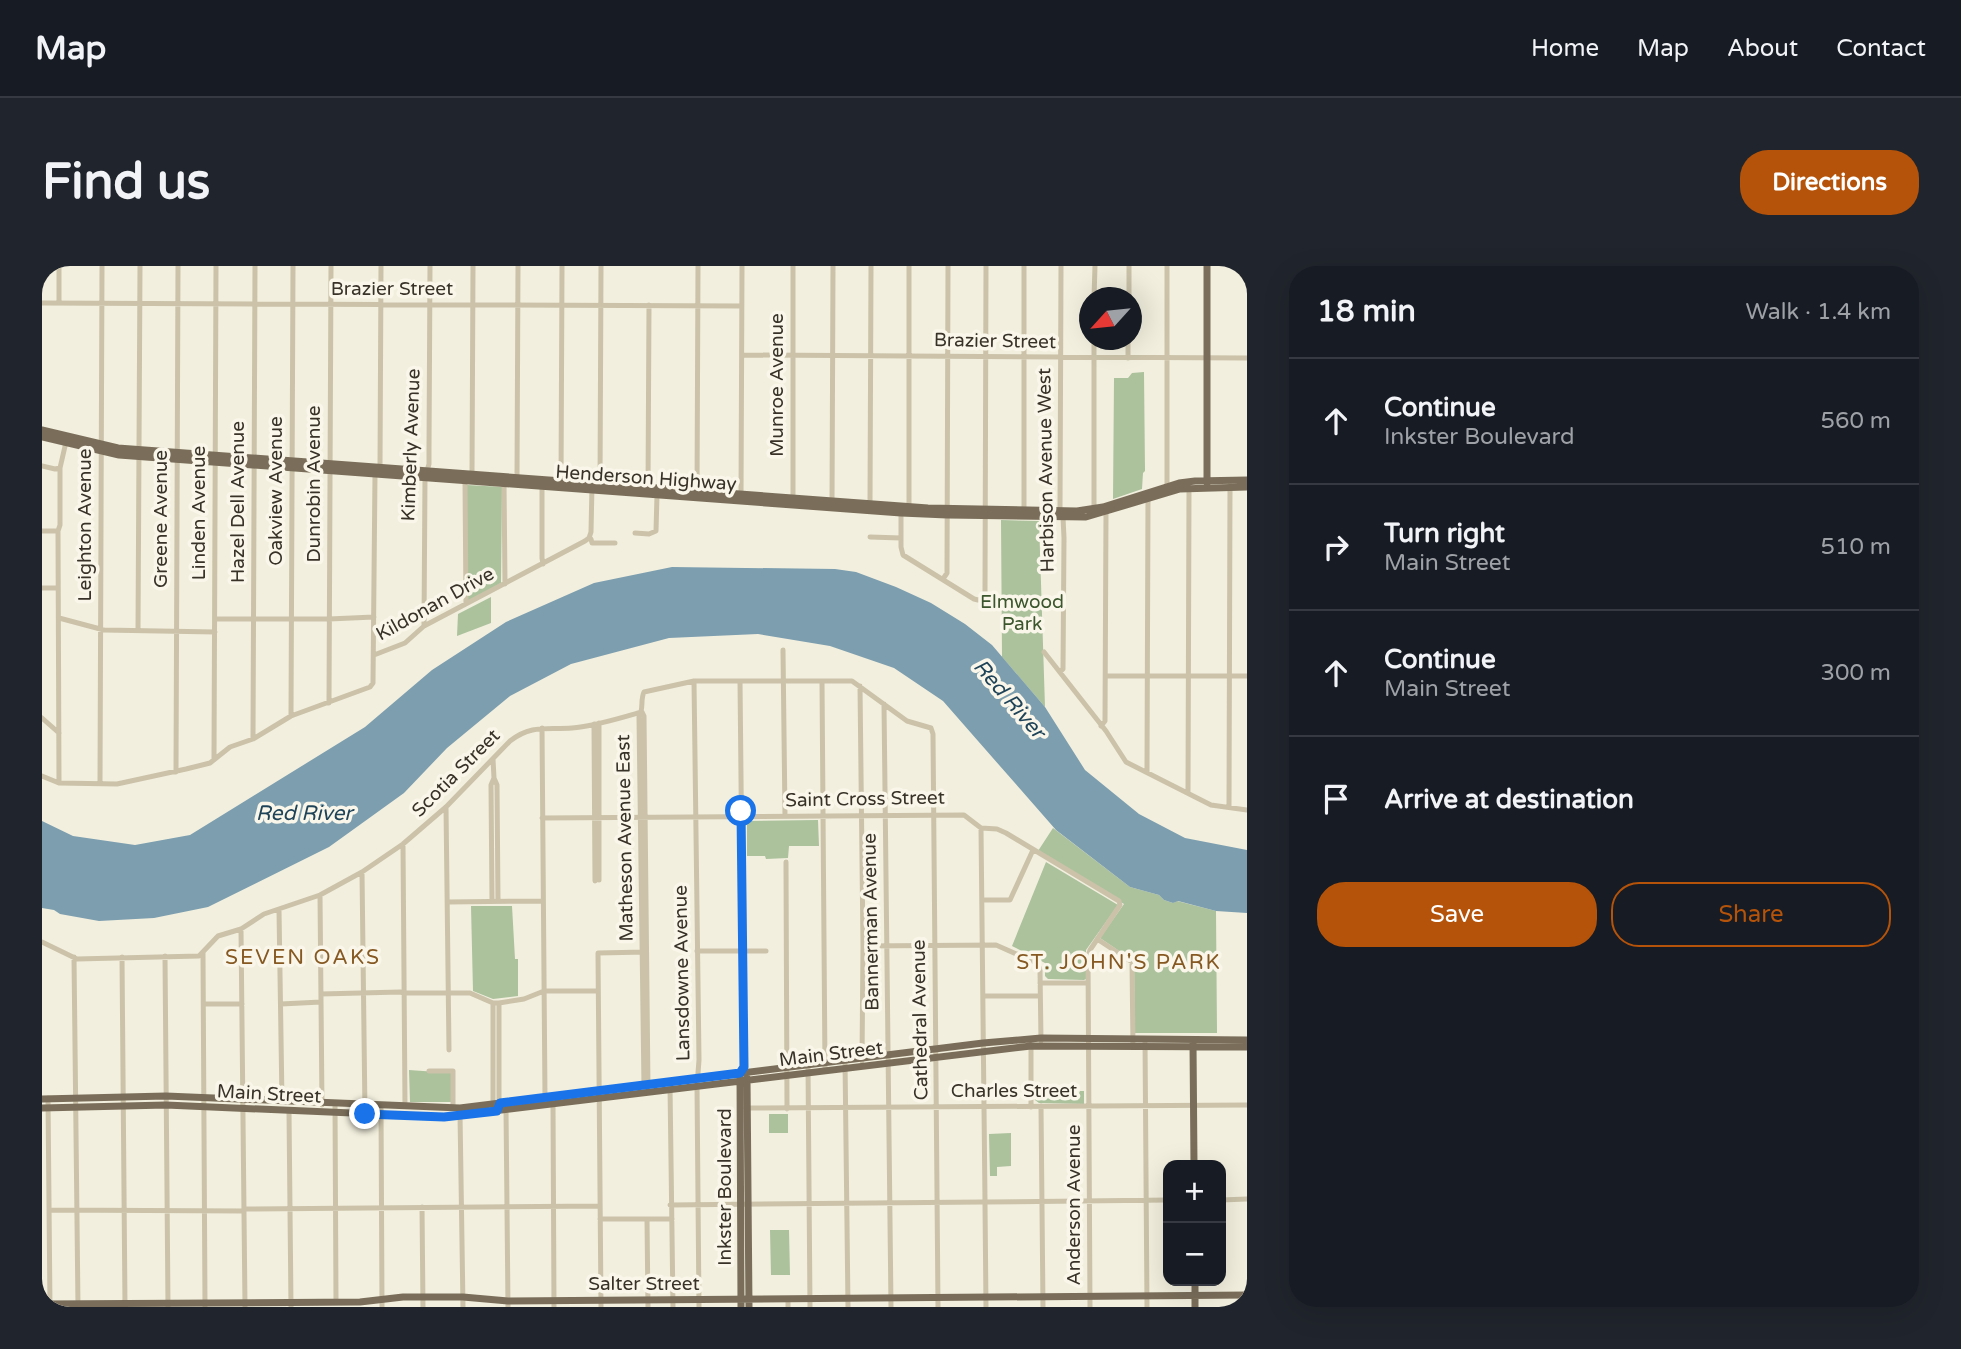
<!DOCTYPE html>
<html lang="en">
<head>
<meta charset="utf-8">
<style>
  :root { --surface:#171b24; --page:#20242c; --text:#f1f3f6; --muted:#9ea1a6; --line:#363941; --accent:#b45309 }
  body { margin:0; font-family:"Varela Round",sans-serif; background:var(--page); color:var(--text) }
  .controls { position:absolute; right:21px; bottom:21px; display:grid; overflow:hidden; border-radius:14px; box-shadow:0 7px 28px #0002 }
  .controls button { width:63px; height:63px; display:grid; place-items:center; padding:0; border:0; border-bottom:2px solid var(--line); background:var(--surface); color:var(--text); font:35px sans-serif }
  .compass { position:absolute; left:1037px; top:21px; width:63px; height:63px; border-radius:50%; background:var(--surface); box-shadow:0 7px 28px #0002; rotate:243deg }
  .stop { position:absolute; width:21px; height:21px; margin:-16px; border:5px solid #1a73e8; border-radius:50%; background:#fff }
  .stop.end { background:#1a73e8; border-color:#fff; box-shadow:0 2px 7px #0008 }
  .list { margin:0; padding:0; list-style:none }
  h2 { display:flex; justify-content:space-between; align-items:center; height:91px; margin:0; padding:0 28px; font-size:30px }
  h2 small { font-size:23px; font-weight:400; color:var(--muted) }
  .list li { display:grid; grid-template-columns:46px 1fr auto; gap:21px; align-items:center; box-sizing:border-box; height:126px; padding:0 28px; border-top:2px solid var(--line) }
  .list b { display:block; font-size:26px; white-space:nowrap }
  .list p { margin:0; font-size:23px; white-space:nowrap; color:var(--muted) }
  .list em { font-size:23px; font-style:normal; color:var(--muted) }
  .actions { display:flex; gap:14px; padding:21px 28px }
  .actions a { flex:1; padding:16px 0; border:2px solid var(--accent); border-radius:28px; text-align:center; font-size:24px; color:var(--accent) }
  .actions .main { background:var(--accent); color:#fff }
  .icon { flex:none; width:38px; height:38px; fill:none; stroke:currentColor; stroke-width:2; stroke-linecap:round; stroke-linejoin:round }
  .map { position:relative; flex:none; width:1205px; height:1041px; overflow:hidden; border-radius:28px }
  header { display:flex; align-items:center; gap:42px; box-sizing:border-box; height:98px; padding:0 35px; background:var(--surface); border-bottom:2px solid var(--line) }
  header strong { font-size:33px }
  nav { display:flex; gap:38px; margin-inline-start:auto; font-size:24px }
  .intro { display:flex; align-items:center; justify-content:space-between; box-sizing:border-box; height:168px; padding:0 42px }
  h1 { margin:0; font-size:49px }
  .button { padding:18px 32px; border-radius:28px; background:var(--accent); color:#fff; font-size:24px; font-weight:700 }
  main { display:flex; gap:42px; padding:0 42px }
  aside { flex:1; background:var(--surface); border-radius:28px; box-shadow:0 7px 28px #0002 }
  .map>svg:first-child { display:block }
  .green { fill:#abc29d }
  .water { fill:#7c9eaf }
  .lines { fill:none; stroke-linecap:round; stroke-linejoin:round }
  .minor { stroke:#cbc2a9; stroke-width:5 }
  .major { stroke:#7a6e5a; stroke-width:7 }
  .route { stroke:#1a73e8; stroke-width:9 }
  .labels { text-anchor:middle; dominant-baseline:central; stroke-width:7; stroke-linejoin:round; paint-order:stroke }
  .street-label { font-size:19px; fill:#383229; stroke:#faf7ea }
  .park-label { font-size:19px; fill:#3b562d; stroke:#faf7ea }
  .water-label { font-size:21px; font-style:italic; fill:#1f4459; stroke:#faf7ea }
  .neighbourhood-label { font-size:21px; letter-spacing:2px; fill:#865822; stroke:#faf7ea }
</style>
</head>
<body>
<header>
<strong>Map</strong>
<nav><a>Home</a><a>Map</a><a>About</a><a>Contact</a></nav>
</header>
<div class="intro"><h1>Find us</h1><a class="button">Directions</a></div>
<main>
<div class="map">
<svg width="1205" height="1041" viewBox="0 0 1205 1041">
  <rect width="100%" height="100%" fill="#f2efde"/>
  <path class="green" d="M1102,106L1103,205L1101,207L1100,223L1071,233L1072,112H1086L1090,107Z
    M425,219L460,221L459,317L427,335L424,333Z
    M959,254L997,255L1003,441L960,391Z
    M449,331V357L415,370L416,348Z
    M776,554L777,580H747L746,592L724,593L723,590H705V555Z
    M1011,562L1088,621L1117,629L1122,634L1131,637L1135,635L1174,645L1175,767H1093L1092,695L1058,672L1082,638L996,585Z
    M1004,596L1076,639L1044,684V713L1042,714L1006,713L1003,710V697L970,680Z
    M429,640H470L473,693H476V730L451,733L431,725Z
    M367,804L409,807L411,836H368Z
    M999,824V827H1037L1038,825H1042V838L997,837L993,834L991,826Z
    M727,848H746V867H727Z
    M969,867V900L955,901V910H948L947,868Z
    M728,964H747L748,1009H729Z"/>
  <path class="water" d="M630,301L793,303L814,306L854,321L889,337L923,358L950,379L1003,441L1043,504L1097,548L1143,572L1205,584V647L1174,645L1136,635L1131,637L1122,634L1117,629L1088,621L1014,564L901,435L852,402L788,380L716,368L627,372L529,398L468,430L405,482L362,527L287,581L166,641L112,652L57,655L18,648L12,644L0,642V555L31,570L93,579L148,569L323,461L390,404L464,356L552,317Z"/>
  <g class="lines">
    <path class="minor" d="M751,0V235
      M1125,0V224
      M1052,32L1053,0
      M1087,32V0
      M17,36V0
      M0,37L700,40
      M700,89L1205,92
      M1086,92V74
      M0,200L13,203L18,202
      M475,212L476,0
      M462,216L463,318
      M558,218L559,0
      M519,219L520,0
      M500,220V292L501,298
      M606,222L607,39
      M655,228L656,0
      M699,231L700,0
      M790,238L791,0
      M828,238L829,0
      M867,241V0
      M1052,243V74
      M982,245V0
      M859,246V281L861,289L932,333L936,334L941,332L943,327L944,0
      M0,265H16
      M593,267L607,268L614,265L615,229
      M828,271L859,272
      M547,272L549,273L550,277H573
      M901,313L905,307L906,0
      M0,322H16
      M424,338L423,215L430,208L431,0
      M17,352L62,364L173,366
      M173,353H287L332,351
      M382,360L383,211L387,198V183L388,0
      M96,365L98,0
      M741,384L743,550
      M1002,386L1064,465L1084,496L1169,539L1205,544
      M332,389L363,377L382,360L543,275L547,272L549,266L550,220
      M1018,406L1021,403L1022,272L1021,251L1018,244L1019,0
      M1064,410H1205
      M652,415L657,794L655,820L657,1041
      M698,415L702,801
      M780,415L783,804
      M818,420L821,680L820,795
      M287,437L289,0
      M842,438L849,1041
      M600,446L602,450L606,821
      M249,450L251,0
      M0,452L17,467
      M557,457V614
      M552,458L553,615
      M1059,460L1063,455L1064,247
      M500,462L503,833
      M211,473L213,0
      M451,493L452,512L455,519L456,635
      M172,494L174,0
      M134,506L136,0
      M1105,506L1106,230
      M0,510L17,517L75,518L144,503L168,497L188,481L211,473L249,450L328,421L331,417L333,208L338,201L339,0
      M17,517L16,265L18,259V202L24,176
      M58,518L60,0
      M1146,527L1147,223
      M404,541L407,784
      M1187,541L1188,219
      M500,552L922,549L939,562L955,563L964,567L1077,635L1078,639L1048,684L1046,690L1048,1041
      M939,562L943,934
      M361,578L363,840
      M744,596L745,843
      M320,606L323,848
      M278,629L280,839
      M940,634H968L991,584
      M450,635L449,519L452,512
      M406,636L501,635
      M237,644L240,835
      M199,663L203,1041
      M1055,673L1090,696L1091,780
      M0,676L35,693L157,690L176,670L199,663L222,648L278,629L320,606L361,578L404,541L468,475C490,458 505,464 530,462C554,460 577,452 600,446
      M821,680L954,679L995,697L998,703L999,775
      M655,685H724
      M161,687L163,1041
      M123,690L126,1041
      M32,691L36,1041
      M80,691L83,1041
      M998,717H1046
      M279,728L358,726L362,727H428L451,737H457L482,733L502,725H556
      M941,730H998
      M451,737V839
      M457,737V839
      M162,738H200
      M239,738L279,736
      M1103,773L1105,1041
      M989,779V841
      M803,794L806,1041
      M766,799L768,1041
      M387,805H411V842
      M628,820L631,1041
      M602,821L597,451C602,443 598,434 602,426L652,415H810L865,455L889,462L891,468L896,1041
      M6,832L8,1041
      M293,837L294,1036
      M511,837L512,1041
      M339,839L340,1041
      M999,840L1001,1041
      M704,842L1205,839
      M464,843L466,1041
      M247,845L249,1041
      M418,848L421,1041
      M1179,934L1205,933
      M945,936L1126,934
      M943,938L944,1041
      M628,939L940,936
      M380,941L381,1041
      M202,943L558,940
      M7,944L202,945
      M558,953H630
      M605,953L606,1041
      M746,1033V1041
      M559,1041L556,687L604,686"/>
    <path class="major" d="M0,164L76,182L886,242L1035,245L1061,241L1137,217L1153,215L1205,214
      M0,171L77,189L859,247L905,249L1044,251L1138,223L1205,221
      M1165,217V0
      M1151,777L1152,899
      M705,812L707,1041
      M0,833L124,830L418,842L941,777L999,772L1205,774
      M0,842L124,839L402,851L989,780L1205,781
      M1153,1015V1041
      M0,1038L318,1036L361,1031H421L466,1035L1205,1029
      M699,1041L698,807L702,801"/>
  </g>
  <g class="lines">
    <path class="route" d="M323,848L402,851L455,845L458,837L698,807L702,801L699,545"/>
  </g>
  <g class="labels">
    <g class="street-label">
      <text x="350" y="23">Brazier Street</text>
      <text transform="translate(953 75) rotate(1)">Brazier Street</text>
      <text transform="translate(735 119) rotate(-90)">Munroe Avenue</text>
      <text transform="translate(369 179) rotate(-88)">Kimberly Avenue</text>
      <text transform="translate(1004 204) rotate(-91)">Harbison Avenue West</text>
      <text transform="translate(604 212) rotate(4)">Henderson Highway</text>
      <text transform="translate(272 218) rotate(-90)">Dunrobin Avenue</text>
      <text transform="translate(234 225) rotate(-90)">Oakview Avenue</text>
      <text transform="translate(196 236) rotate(-90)">Hazel Dell Avenue</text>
      <text transform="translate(157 247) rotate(-90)">Linden Avenue</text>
      <text transform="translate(119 253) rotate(-90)">Greene Avenue</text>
      <text transform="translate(43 259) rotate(-90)">Leighton Avenue</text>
      <text transform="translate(393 338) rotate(-29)">Kildonan Drive</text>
      <text transform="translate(414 507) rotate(-45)">Scotia Street</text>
      <text transform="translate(823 533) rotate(-1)">Saint Cross Street</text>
      <text transform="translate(583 572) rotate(-91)">Matheson Avenue East</text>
      <text transform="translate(829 656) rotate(-91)">Bannerman Avenue</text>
      <text transform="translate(640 707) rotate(-91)">Lansdowne Avenue</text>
      <text transform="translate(878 754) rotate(-91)">Cathedral Avenue</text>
      <text transform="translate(789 788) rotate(-7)">Main Street</text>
      <text x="972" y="825">Charles Street</text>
      <text transform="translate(227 828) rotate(3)">Main Street</text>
      <text transform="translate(683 921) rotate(-90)">Inkster Boulevard</text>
      <text transform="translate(1032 939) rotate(-90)">Anderson Avenue</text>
      <text x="602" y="1018">Salter Street</text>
    </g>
    <g class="park-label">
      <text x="980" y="336">Elmwood<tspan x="980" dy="22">Park</tspan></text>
    </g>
    <g class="water-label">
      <text transform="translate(967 433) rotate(49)">Red River</text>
      <text x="262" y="547">Red River</text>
    </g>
    <g class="neighbourhood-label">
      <text x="261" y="691">SEVEN OAKS</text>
      <text x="1077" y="696">ST. JOHN'S PARK</text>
    </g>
  </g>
</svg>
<div class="controls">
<button>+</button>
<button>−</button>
</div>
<svg class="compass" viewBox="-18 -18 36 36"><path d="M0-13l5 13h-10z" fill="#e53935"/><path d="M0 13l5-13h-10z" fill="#9ea1a6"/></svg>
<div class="stop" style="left:699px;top:545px"></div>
<div class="stop end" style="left:323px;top:848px"></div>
</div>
<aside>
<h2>18 min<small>Walk · 1.4 km</small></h2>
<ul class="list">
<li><svg class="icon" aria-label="ahead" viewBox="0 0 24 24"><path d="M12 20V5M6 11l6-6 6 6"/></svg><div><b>Continue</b><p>Inkster Boulevard</p></div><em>560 m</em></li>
<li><svg class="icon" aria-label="right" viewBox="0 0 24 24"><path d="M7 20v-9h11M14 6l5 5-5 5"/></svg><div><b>Turn right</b><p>Main Street</p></div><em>510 m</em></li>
<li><svg class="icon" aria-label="ahead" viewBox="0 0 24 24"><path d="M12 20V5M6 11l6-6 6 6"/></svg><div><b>Continue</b><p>Main Street</p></div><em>300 m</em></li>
<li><svg class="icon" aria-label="arrive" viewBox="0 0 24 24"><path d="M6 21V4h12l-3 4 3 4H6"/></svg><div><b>Arrive at destination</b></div></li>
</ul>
<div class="actions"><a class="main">Save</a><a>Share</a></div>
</aside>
</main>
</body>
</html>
